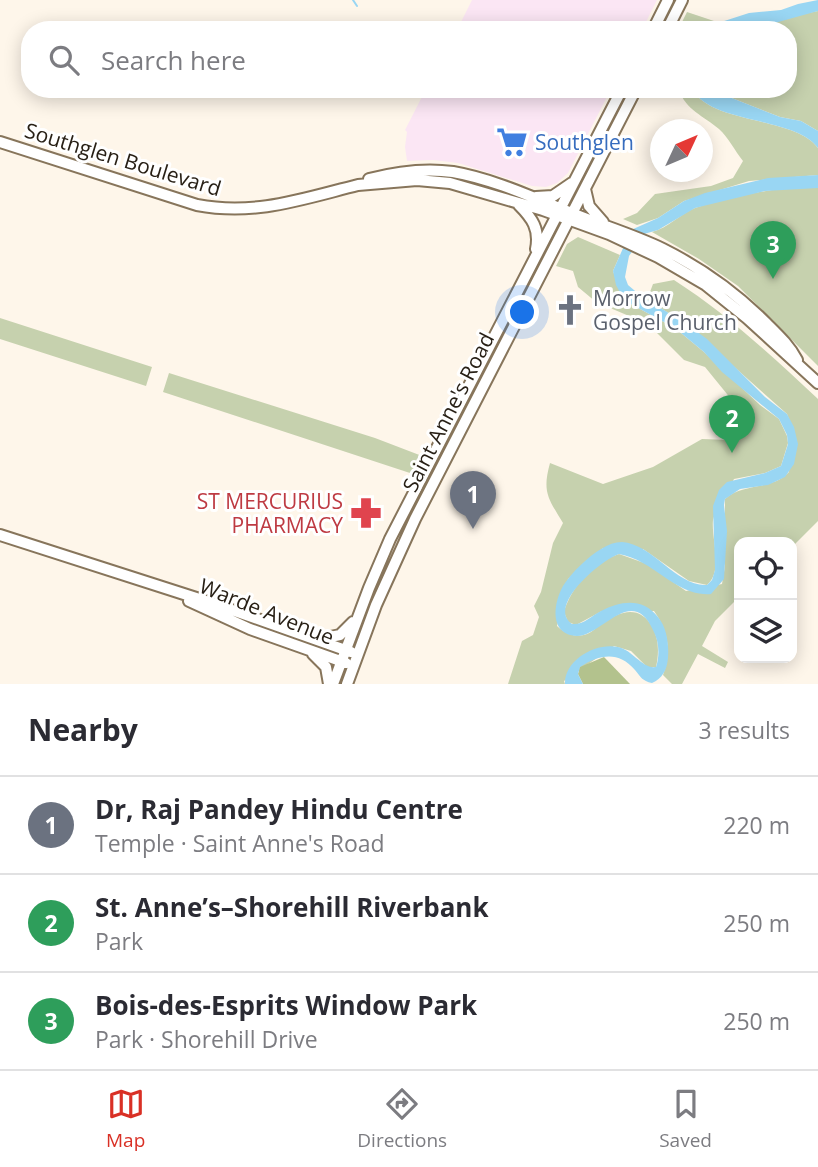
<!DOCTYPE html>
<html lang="en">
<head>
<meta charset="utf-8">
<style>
  :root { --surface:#fff; --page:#f2f2f3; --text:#2b2b33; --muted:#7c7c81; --line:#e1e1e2; --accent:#d93025 }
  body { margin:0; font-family:"Open Sans",sans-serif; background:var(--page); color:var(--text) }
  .controls { position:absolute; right:21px; bottom:21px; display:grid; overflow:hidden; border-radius:14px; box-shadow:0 4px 18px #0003 }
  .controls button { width:63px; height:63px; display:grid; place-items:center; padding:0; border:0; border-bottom:2px solid var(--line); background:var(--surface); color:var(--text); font:35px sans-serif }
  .compass { position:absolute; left:650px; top:119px; width:63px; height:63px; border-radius:50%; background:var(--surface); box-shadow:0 4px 18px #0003; rotate:46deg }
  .you { position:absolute; left:523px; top:313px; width:24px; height:24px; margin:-18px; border:5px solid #fff; border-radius:50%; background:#1a73e8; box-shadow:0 0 0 10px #1a73e833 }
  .badge { display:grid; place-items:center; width:46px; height:46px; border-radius:50%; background:var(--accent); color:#fff; font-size:23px; font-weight:700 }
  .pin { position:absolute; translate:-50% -58px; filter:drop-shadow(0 2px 4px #0008) }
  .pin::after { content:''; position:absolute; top:37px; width:24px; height:21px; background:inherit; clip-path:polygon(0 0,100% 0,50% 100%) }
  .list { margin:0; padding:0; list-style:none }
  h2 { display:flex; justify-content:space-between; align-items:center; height:91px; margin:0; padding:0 28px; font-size:30px }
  h2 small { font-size:23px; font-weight:400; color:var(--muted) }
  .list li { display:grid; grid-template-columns:46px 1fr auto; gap:21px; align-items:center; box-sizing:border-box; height:98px; padding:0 28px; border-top:2px solid var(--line) }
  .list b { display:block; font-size:26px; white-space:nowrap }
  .list p { margin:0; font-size:23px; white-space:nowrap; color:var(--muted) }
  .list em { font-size:23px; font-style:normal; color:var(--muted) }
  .icon { flex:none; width:38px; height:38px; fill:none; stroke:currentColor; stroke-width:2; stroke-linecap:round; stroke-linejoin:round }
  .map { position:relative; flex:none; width:818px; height:684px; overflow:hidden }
  .search { position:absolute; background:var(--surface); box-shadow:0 4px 18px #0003; left:21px; right:21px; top:21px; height:77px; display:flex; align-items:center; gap:18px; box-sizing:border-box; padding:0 24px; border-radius:28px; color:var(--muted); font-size:26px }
  .sheet { height:385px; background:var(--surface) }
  nav { display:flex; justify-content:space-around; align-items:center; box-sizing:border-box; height:98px; border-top:2px solid var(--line); background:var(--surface); font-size:19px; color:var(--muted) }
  nav a { display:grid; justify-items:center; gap:4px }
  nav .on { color:var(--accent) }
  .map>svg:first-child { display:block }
  .commercial { fill:#fbe6f4 }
  .green { fill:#c6d1ae }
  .forest { fill:#b3c28d }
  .water { fill:#99d6f3 }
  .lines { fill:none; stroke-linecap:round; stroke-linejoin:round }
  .stream { stroke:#99d6f3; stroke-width:2 }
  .secondary-casing { stroke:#87755b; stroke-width:14 }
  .secondary { stroke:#fff; stroke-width:10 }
  .labels { text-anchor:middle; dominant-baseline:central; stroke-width:6; stroke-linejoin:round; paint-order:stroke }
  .shop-label { font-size:21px; fill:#366cbe; stroke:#fff; text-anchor:start }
  .street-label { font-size:21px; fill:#282016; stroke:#fff }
  .worship-label { font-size:21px; fill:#5b616d; stroke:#fff; text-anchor:start }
  .health-label { font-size:21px; fill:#be3a42; stroke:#fff; text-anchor:end }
</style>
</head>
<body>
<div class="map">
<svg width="818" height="684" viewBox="0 0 818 684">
  <rect width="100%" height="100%" fill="#fef6ea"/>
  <path class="commercial" d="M472,0H657L642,30H457Z
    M426,89H611L568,173L557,183L546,187L532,186L458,163L433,160L407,161L405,147L407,132L405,130Z"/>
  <path class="green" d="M818,11V131L801,121L780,117L709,89H788V30H737L746,25Z
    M687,12L720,23L713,30H678Z
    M679,89H692C712,125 795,116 818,148V175L749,181L684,201L658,218L637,225L623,219L637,213L655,194L711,186L733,178L743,161C735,151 728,137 719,129C704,116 685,110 679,89Z
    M788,188H818V366L738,286L699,259L652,232C668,228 680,214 695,208C722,199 760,191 788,188Z
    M578,237L620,255L613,271L622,296L629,303L675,328L704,352L760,405L779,419L787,436L788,443L781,466L765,473L734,479C729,489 715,510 713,520C711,539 724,570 707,585L689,581L643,549L603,548L568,579L557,626C565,634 576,638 587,634C593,632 596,627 601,624C620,611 640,604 653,628C659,640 659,654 656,667H647L631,651L614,646L564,681L565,684H508L522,641L533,635L539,617L534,606L541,592L553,543L563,523C548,498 542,492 550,463L603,484L653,467L702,439L729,440L734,409L740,410L705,367L684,360L648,324L596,302L578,287L573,271L556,266L567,244Z
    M674,280C727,314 772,356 818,399V521L792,547V542H739V597L715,621L702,646L728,662L725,668L698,654L682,684H672L663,675C672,651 668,631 654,611H602L576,625L568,622L564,612C571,587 594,562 619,554L647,564L686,591L722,584L725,566V499C743,482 772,491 789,472L791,424L787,414L685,323L647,300L653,284Z
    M0,318L152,367L146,386L0,339Z
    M169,373L375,438L422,456L413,474L163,392Z"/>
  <path class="forest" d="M604,657L630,684H583L578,674L580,667Z"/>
  <path class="water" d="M818,0V11L771,24L746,25L737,30H713L715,24L749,13L781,10L798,4Z
    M692,89H709L780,117L801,121L818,131V148C795,116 712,125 692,89Z
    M818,175V188L765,191L695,208L658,230L644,234L629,256L625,277L628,285L641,296L685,323L707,339L765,397L787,414L794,427L798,444L794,464L785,477L768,485L740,489L725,499L724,505L727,531L724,579L711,594C676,597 654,560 619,554C601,560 546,606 572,624C584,625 591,616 601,611C622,600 643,598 658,617C667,628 669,644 668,658C667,670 662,679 652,683C642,681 641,677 635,670C619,651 600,654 580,667L578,674L583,684H565C564,660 596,642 618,647C633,650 642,669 656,667C660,655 659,641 653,630C632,584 602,636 577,636C549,635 553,604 563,586C568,578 577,568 584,562C594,553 608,542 622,542C653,544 677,587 707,585L712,580L715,570L713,506L719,490L727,482L765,473L781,466L788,444L787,435L779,419L722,372L704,352L675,328L629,303L622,296L616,285L613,271L631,230L658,218L684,201L705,193L768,178Z"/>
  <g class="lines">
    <path class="stream" d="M353,0L357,6"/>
    <defs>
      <path id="secondary" d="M653,30L668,0
        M667,30L682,0
        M0,142L197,205C255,216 302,199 358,185L417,180L450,183L543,210L609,234L658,257L706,285L747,318L818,383
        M369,179C396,172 425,168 453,172C493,179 532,197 569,212C600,225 632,234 663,249C701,268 736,293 766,323C778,335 789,345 797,360
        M585,189L589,206L603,222
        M536,197L553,196L572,183
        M519,205C532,218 540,229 536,249
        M0,535L215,604L351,652
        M189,601L250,629L346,663
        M320,639L340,635L353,622
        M313,654L326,667L329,684
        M333,684L369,588L390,539L622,89
        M347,684L376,605L415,519L636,89"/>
    </defs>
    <use href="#secondary" class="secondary-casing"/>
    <use href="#secondary" class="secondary"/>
  </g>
  <defs>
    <symbol id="supermarket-bare" viewBox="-9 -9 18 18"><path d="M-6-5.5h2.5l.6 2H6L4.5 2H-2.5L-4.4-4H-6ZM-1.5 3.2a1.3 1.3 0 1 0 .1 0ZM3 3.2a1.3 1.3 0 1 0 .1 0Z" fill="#3f7fe0" stroke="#fff" stroke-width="2.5" paint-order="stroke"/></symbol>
    <symbol id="church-bare" viewBox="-9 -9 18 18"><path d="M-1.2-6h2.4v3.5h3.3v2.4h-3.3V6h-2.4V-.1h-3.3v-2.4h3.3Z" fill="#6b7280" stroke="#fff" stroke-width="2.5" paint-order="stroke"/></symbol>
    <symbol id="pharmacy-bare" viewBox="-9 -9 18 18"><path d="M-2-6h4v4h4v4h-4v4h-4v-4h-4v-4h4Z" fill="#e0444e" stroke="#fff" stroke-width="2.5" paint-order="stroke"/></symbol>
  </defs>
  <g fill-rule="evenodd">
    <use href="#supermarket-bare" x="490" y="120" width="44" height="44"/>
    <use href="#church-bare" x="548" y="288" width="44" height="44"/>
    <use href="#pharmacy-bare" x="344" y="491" width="44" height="44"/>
  </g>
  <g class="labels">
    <g class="shop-label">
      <text x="535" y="142">Southglen</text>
    </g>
    <g class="street-label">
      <text transform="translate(123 159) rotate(17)">Southglen Boulevard</text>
      <text transform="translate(448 412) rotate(-63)">Saint Anne's Road</text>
      <text transform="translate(267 611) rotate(22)">Warde Avenue</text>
    </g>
    <g class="worship-label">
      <text x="593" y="298">Morrow<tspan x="593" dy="24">Gospel Church</tspan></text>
    </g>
    <g class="health-label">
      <text x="343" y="501">ST MERCURIUS<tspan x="343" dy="24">PHARMACY</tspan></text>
    </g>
  </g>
</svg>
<div class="controls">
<button><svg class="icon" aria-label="locate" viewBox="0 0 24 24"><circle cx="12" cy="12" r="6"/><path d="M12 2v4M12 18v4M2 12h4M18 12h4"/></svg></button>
<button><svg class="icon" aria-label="layers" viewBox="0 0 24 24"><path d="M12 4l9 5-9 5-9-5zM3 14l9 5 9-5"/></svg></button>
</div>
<svg class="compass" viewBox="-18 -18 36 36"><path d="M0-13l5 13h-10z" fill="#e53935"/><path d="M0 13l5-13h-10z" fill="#7c7c81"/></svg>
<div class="you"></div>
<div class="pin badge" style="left:473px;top:529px;background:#6b7280">1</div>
<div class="pin badge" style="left:732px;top:453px;background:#2e9e5b">2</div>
<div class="pin badge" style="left:773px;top:279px;background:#2e9e5b">3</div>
<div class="search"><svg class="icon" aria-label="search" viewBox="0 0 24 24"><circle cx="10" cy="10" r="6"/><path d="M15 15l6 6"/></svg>Search here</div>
</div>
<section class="sheet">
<h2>Nearby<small>3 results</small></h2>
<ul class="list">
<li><span class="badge" style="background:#6b7280">1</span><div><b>Dr, Raj Pandey Hindu Centre</b><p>Temple · Saint Anne's Road</p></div><em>220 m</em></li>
<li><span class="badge" style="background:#2e9e5b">2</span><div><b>St. Anne’s–Shorehill Riverbank</b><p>Park</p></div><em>250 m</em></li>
<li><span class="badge" style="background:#2e9e5b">3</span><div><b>Bois-des-Esprits Window Park</b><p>Park · Shorehill Drive</p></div><em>250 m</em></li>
</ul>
</section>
<nav>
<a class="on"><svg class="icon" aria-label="map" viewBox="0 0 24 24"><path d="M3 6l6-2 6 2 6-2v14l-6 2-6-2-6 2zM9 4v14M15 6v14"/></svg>Map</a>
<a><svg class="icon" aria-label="directions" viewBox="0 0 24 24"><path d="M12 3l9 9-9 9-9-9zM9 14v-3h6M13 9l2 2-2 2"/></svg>Directions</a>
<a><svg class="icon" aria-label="saved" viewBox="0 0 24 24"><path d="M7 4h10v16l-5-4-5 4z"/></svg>Saved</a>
</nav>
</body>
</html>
